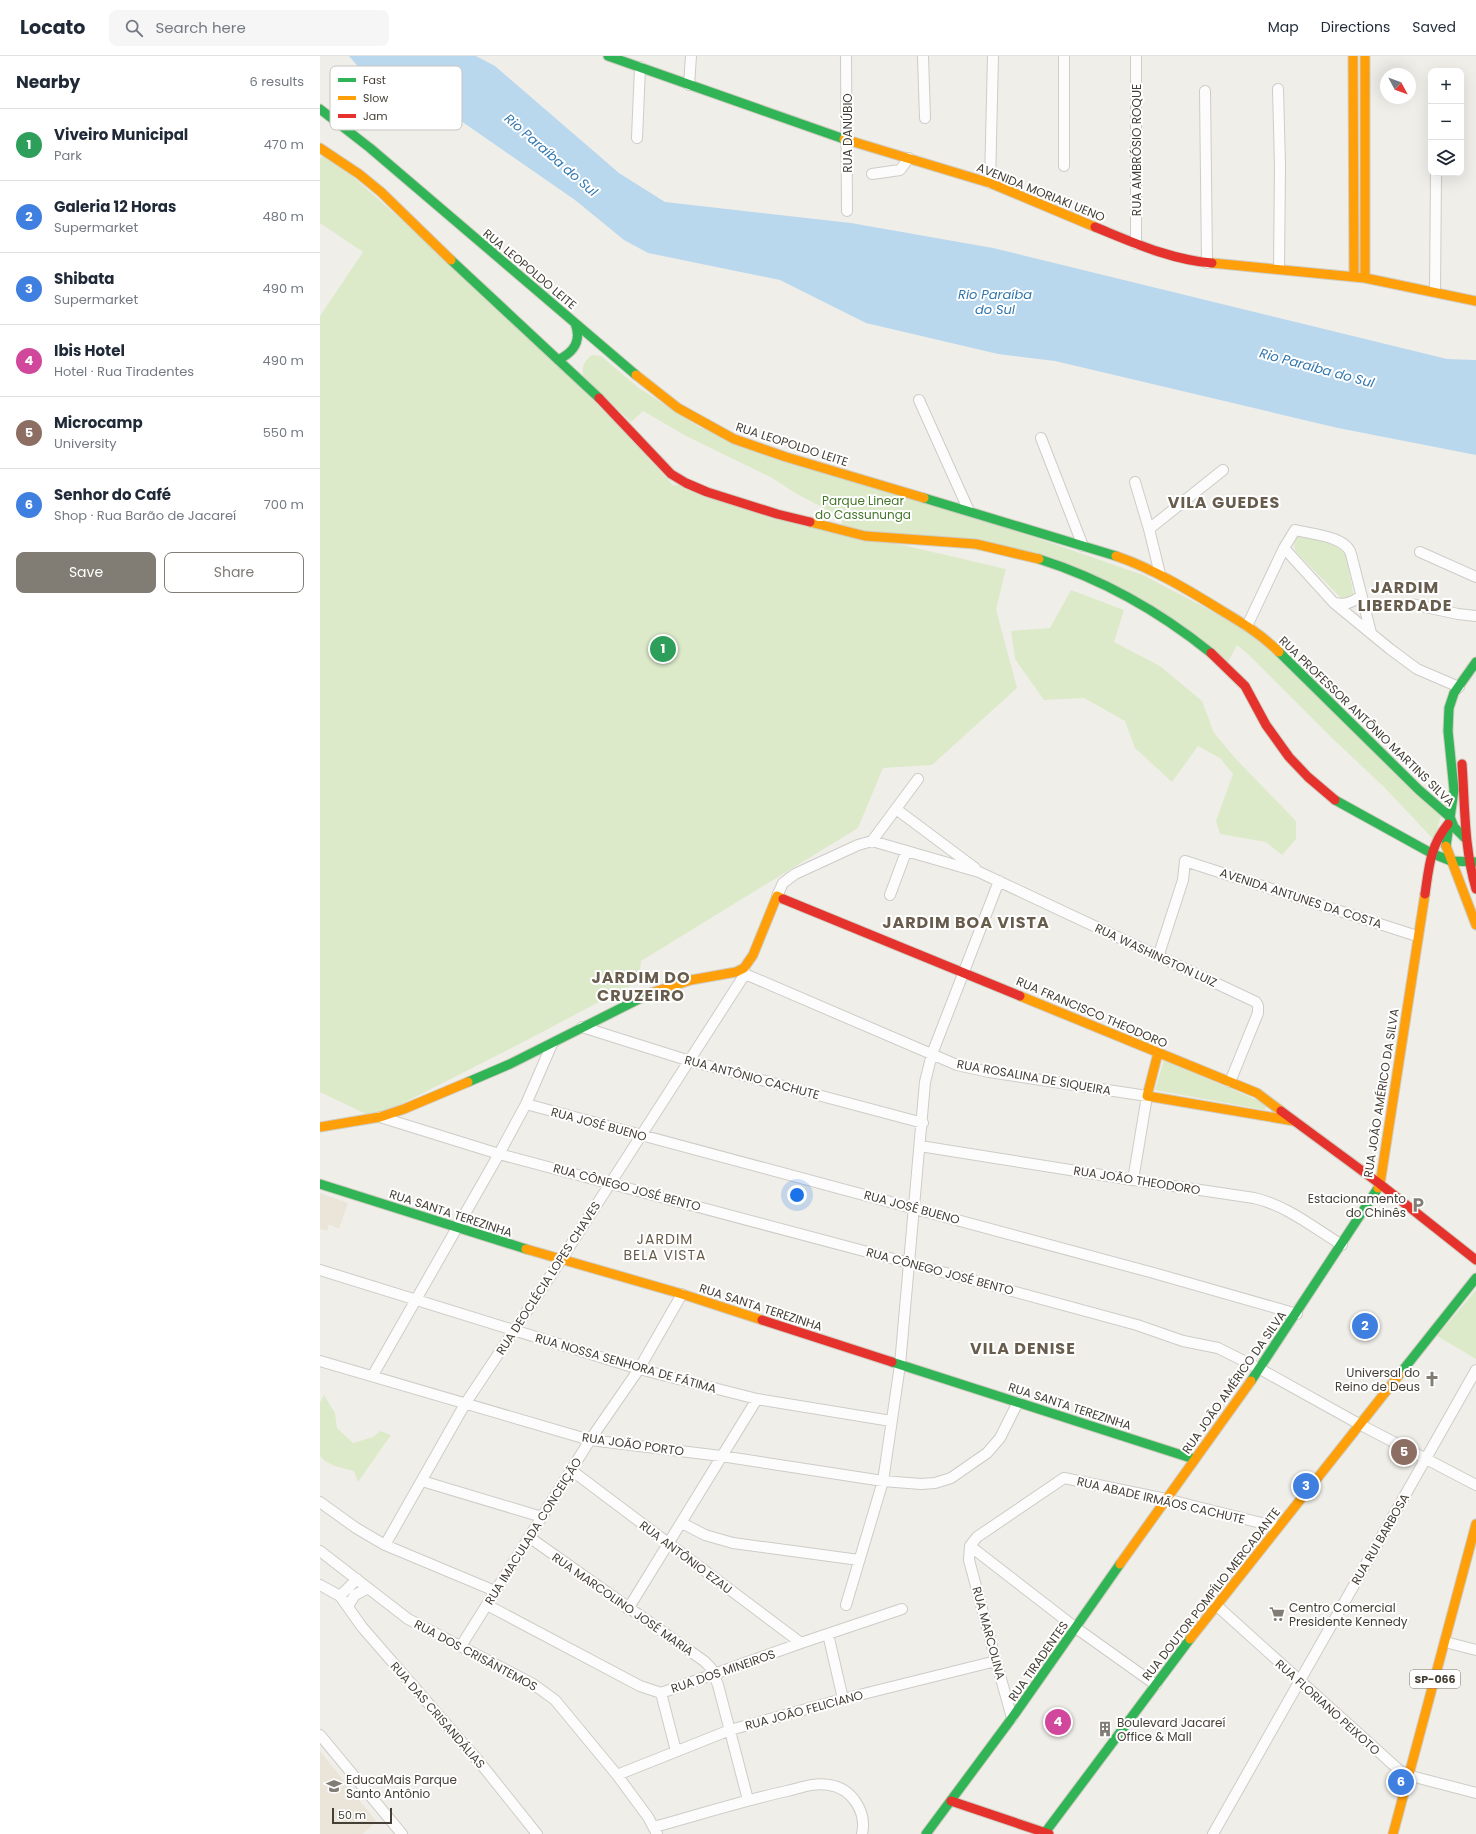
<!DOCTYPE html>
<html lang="en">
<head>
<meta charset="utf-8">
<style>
  :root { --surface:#fff; --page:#f6f6f7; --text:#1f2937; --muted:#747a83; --line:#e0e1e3; --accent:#817c74 }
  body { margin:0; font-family:Poppins,sans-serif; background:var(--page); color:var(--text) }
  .controls { position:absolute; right:12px; top:12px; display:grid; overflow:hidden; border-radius:8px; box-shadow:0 4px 16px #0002 }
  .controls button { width:36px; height:36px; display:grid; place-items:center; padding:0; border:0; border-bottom:1px solid var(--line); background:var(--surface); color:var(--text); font:20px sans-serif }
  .compass { position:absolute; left:1060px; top:12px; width:36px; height:36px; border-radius:50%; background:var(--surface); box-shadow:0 4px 16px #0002; rotate:131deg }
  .scale { position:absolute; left:12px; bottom:10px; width:60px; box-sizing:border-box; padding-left:4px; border:2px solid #453f35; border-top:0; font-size:11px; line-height:14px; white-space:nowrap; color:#453f35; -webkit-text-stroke:3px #fff; paint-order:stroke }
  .you { position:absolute; left:477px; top:1139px; width:14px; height:14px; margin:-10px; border:3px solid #fff; border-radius:50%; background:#1a73e8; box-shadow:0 0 0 6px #1a73e833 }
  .badge { display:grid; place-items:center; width:26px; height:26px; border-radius:50%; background:var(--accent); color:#fff; font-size:13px; font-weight:700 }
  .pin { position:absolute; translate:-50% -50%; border:2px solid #fff; box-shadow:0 1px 4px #0006 }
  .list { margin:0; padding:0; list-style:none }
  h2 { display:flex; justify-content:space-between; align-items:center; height:52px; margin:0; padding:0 16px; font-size:17px }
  h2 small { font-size:13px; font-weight:400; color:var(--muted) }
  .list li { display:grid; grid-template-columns:26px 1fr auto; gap:12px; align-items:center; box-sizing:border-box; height:72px; padding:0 16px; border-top:1px solid var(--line) }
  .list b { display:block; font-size:15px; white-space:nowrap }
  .list p { margin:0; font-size:13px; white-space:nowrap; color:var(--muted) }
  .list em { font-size:13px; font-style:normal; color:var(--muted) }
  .actions { display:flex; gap:8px; padding:12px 16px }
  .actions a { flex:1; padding:9px 0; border:1px solid var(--accent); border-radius:8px; text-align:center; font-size:14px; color:var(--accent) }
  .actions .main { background:var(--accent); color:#fff }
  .icon { flex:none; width:22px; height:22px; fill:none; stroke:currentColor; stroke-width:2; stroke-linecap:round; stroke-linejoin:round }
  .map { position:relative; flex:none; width:1156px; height:1778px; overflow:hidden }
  header { display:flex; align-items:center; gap:24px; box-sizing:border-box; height:56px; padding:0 20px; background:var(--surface); border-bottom:1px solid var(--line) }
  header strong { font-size:19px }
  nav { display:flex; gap:22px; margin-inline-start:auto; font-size:14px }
  .search { width:280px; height:36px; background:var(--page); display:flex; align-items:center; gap:10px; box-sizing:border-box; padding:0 14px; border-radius:8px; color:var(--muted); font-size:15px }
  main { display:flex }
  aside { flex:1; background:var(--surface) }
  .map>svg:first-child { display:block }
  .education { fill:#eae5d8 }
  .green { fill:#dceac9 }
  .water { fill:#bad8ed }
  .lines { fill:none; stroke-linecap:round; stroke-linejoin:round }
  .street-casing { stroke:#ceccc7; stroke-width:12 }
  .fast-casing { stroke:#cfcbc0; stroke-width:11 }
  .slow-casing { stroke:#cfcbc0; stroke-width:11 }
  .jam-casing { stroke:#cfcbc0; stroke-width:11 }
  .street { stroke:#fdfcfc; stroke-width:10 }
  .fast { stroke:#30b455; stroke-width:9 }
  .slow { stroke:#ff9f0a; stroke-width:9 }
  .jam { stroke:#e5322d; stroke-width:9 }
  .labels { text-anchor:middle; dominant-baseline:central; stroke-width:4; stroke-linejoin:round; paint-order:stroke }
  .shield { fill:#fff; stroke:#7d7972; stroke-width:1 }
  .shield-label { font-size:11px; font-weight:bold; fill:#453f35 }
  .street-label { font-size:12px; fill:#453f35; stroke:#fff }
  .park-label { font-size:12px; fill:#45762a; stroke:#fff }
  .poi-label { font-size:12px; fill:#453f35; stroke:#fff; text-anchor:start }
  .water-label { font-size:13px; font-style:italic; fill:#3177af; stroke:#fff }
  .quarter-label { font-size:14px; letter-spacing:1px; fill:#685d4d; stroke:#fff }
  .district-label { font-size:16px; font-weight:bold; letter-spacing:1px; fill:#685d4d; stroke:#fff }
  .key { fill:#fff; stroke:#c7c5c2; stroke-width:1 }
  .key-label { font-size:11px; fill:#453f35 }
</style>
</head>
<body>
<header>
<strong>Locato</strong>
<div class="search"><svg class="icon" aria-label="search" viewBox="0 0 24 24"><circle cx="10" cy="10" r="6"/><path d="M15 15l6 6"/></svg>Search here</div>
<nav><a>Map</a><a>Directions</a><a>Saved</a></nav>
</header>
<main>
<aside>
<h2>Nearby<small>6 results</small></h2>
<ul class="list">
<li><span class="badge" style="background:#2e9e5b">1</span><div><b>Viveiro Municipal</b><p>Park</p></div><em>470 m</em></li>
<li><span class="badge" style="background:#3f7fe0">2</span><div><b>Galeria 12 Horas</b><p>Supermarket</p></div><em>480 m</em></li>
<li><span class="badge" style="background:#3f7fe0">3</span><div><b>Shibata</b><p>Supermarket</p></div><em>490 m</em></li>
<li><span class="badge" style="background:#d1479c">4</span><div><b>Ibis Hotel</b><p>Hotel · Rua Tiradentes</p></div><em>490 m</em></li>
<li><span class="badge" style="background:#8d6e63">5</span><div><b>Microcamp</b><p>University</p></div><em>550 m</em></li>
<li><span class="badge" style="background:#3f7fe0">6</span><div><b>Senhor do Café</b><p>Shop · Rua Barão de Jacareí</p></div><em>700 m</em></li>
</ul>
<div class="actions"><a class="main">Save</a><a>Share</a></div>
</aside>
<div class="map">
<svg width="1156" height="1778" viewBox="0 0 1156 1778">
  <rect width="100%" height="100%" fill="#f0eee9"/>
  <path class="education" d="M0,1137L28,1147L19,1173L9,1168L7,1175L0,1173Z
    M0,1695L56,1765L43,1778H0Z"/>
  <path class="green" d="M4,95L174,246L289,360L353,429L372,430L514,473L686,513L676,553L697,632L612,709L563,712L538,772L321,905L319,925L207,984L54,1062L0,1036V260L43,196L0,167V103Z
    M272,299L281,300L319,332L379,371L705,478L823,519L909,564L942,582L1121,760L1114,784L1065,732L1011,681L929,599L917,589L908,606L747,510L521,471L523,462L477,438L452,422L366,380L323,355L311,366L263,320C262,310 264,305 272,299Z
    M982,478C996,482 1020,485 1026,498L1033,536V539L1028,543L1021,542L976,496C973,490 974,483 979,479Z
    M751,534L804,554L794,586L840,610L882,645L894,677L915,702L976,765V783L962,799L946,786L900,778L896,765L913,718L900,702L878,690L852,726L815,692L805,665L764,642L724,644L695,603L691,575L730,572Z
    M844,1004L946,1048L945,1054L835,1034Z
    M1156,1234V1303L1117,1280Z
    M4,1339L15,1357L17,1372L33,1387L53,1381L60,1375L71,1379L38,1426L34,1415C22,1412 8,1410 0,1400V1347Z"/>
  <path class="water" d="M29,0H156L175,10L299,117L345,146L531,167L673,192L1127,303L1156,304V399L1018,372L735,305L678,298L546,267L460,224L328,197L304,184L255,144L118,49L95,36H60Z"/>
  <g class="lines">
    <defs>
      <path id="street" d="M526,0L527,155
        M603,0L605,62
        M744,0V110
        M816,0V188
        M369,29L371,0
        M958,33L960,110L959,212
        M885,35L887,207
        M317,82L320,11
        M552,118L580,114L589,102
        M670,127L673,0
        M1115,236L1116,117
        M599,344L649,455
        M721,382L763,490
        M815,426L829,473L840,518
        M829,473L903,414
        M964,492L1014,547L1070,593L1097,613L1139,631
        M1100,496L1156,521
        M1014,547C1026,549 1031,547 1041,540
        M1091,548L1138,558L1156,560
        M927,570L964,492L975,474C991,478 1026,480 1031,498L1051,577
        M576,753L655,812
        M552,785L659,816L936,946L938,950V957L910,1026
        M570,839L586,796
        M457,840L463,827L475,818L538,789L552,785L598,723
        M838,901L863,824L865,805L1097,880
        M424,913L425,918L637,1009L669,1016L827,1040L813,1124
        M262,971L370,1005L603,1067
        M206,1048L830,1216L977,1258
        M60,1061L179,1098L589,1207L817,1269L863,1285L898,1292L940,1313L1039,1368L1156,1429
        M600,1090L813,1124L934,1142C966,1149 994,1172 1022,1189
        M0,1214L319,1313L437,1343L571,1365
        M0,1305L270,1384L401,1400L563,1425L601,1428L615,1427L631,1422L667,1397L680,1382L698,1346
        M53,1319L179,1098L206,1048L232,988
        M251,1414L481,1587
        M102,1425L222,1461
        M0,1446L36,1472L65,1489L175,1535
        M362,1467L385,1479L413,1487L539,1504
        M209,1481L384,1605L391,1612L398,1629L428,1744
        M65,1489L145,1348L241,1204L425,918
        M650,1490L756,1572L836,1629
        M0,1495L88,1563L213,1628L235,1644L297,1719L328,1761L337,1778
        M0,1529L20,1540L42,1571L161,1708L217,1778
        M20,1540L37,1523
        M167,1549L320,1630L341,1637L481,1587L582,1553
        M526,1549L563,1425L580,1309L605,1026L612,998L679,825
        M896,1549L1079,1714L1087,1719L1156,1737
        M28,1550L35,1539L48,1532
        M308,1553L437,1343
        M508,1578L523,1643
        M1125,1586L1156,1594
        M141,1590L270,1384L319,1313L362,1238
        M341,1637L356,1695
        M692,1662L676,1605L649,1504L650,1490L657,1481L744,1422L846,1443L957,1471
        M0,1679L82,1778
        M297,1719L410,1674L523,1643L676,1605
        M334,1771C378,1759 422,1745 467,1735C480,1732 495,1726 509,1729C532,1732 547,1756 542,1778
        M893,1778L1156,1314"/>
      <path id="fast" d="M288,0L524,83
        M0,53L50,92L316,319
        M131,204L279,342
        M238,304C254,296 262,285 255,267
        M604,442L796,500
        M719,503C782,523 839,555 891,597
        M959,596L1099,734L1130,761L1134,771L1145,782
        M1015,744L1111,797L1131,805L1156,806
        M1126,790L1134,734L1128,675L1129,652L1134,637L1156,606
        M148,1026L190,1008L331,937
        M0,1128L206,1193
        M572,1306L874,1403
        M1079,1319L1156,1222
        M931,1325L1058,1132
        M606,1778L692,1662L800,1508
        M724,1778L870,1583"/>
      <path id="slow" d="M1033,0L1034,220
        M1045,0V222
        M524,83L670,127L775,171
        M0,92L39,118L61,136L131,204
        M892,207L1045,222L1156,245
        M316,319L358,352L414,383L466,401L604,442
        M490,466L545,480L656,488L719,503
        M796,500C834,513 870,535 904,556C924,568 942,579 959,596
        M1126,790L1156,869
        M331,937L371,924L416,916L424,912L433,899L457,840L463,843
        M700,940L937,1037L961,1055
        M838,997L827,1040L974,1065
        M0,1071L60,1061L84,1053L148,1026
        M1058,1132L1060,1128L1105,838
        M206,1193L362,1238L442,1264
        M800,1508L931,1325
        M870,1583L1079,1319
        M1073,1778L1156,1468"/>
      <path id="jam" d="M775,171C812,186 851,204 892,207
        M279,342L351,418L366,427L387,436L457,458L490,466
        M891,597L925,630L946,669L969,701L988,721L1015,744
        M1142,708C1145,750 1144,792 1156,833
        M1105,838C1109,811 1110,790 1128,768
        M463,843L700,940
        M961,1055L1060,1128L1156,1204
        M442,1264L572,1306
        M631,1745L729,1778"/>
    </defs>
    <use href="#street" class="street-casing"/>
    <use href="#fast" class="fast-casing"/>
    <use href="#slow" class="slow-casing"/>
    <use href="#jam" class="jam-casing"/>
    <use href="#street" class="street"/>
    <use href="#fast" class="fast"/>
    <use href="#slow" class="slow"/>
    <use href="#jam" class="jam"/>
  </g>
  <defs>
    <symbol id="parking-bare" viewBox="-9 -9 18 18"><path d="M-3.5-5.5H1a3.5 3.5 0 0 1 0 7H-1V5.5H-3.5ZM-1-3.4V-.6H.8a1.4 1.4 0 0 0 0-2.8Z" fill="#817c74" stroke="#fff" stroke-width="2.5" paint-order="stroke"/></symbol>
    <symbol id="church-bare" viewBox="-9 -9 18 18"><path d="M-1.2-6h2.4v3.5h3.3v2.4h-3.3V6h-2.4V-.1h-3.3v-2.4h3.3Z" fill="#817c74" stroke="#fff" stroke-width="2.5" paint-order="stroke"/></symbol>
    <symbol id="supermarket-bare" viewBox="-9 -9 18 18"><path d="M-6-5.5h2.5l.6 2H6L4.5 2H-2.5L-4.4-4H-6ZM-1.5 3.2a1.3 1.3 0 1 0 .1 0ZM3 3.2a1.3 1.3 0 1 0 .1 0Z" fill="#817c74" stroke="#fff" stroke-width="2.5" paint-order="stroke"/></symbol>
    <symbol id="building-bare" viewBox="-9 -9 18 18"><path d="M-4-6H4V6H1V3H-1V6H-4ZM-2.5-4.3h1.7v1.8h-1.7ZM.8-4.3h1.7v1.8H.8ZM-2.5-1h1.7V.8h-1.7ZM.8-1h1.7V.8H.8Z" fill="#817c74" stroke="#fff" stroke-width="2.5" paint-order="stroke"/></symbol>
    <symbol id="school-bare" viewBox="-9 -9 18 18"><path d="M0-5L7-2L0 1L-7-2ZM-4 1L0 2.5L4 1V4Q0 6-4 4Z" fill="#817c74" stroke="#fff" stroke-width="2.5" paint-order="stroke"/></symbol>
  </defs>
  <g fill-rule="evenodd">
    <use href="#parking-bare" x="1087" y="1138" width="22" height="22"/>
    <use href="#church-bare" x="1101" y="1312" width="22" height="22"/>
    <use href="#supermarket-bare" x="946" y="1547" width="22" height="22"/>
    <use href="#building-bare" x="774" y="1662" width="22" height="22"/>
    <use href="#school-bare" x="3" y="1719" width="22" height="22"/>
  </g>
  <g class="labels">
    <rect class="shield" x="1090" y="1614" width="50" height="18" rx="3"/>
    <g class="shield-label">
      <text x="1115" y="1623">SP-066</text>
    </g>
    <g class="street-label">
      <text transform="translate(527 77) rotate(-90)">RUA DANÚBIO</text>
      <text transform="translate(816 94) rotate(-90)">RUA AMBRÓSIO ROQUE</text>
      <text transform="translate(721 136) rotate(22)">AVENIDA MORIAKI UENO</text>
      <text transform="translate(210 213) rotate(40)">RUA LEOPOLDO LEITE</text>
      <text transform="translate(472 388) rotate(18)">RUA LEOPOLDO LEITE</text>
      <text transform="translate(1047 665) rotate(44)">RUA PROFESSOR ANTÔNIO MARTINS SILVA</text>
      <text transform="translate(981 842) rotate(18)">AVENIDA ANTUNES DA COSTA</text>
      <text transform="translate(836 899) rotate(25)">RUA WASHINGTON LUIZ</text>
      <text transform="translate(772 956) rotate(23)">RUA FRANCISCO THEODORO</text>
      <text transform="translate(432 1021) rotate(15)">RUA ANTÔNIO CACHUTE</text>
      <text transform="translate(714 1021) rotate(10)">RUA ROSALINA DE SIQUEIRA</text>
      <text transform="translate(1061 1037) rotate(-81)">RUA JOÃO AMÉRICO DA SILVA</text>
      <text transform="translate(279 1068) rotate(15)">RUA JOSÉ BUENO</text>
      <text transform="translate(817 1124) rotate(9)">RUA JOÃO THEODORO</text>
      <text transform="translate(307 1131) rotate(15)">RUA CÔNEGO JOSÉ BENTO</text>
      <text transform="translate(592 1151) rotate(15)">RUA JOSÉ BUENO</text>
      <text transform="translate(131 1157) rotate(18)">RUA SANTA TEREZINHA</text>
      <text transform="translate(620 1215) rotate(15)">RUA CÔNEGO JOSÉ BENTO</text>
      <text transform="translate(228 1222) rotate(-57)">RUA DEOCLÉCIA LOPES CHAVES</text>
      <text transform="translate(441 1251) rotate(18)">RUA SANTA TEREZINHA</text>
      <text transform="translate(306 1307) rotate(16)">RUA NOSSA SENHORA DE FÁTIMA</text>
      <text transform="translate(914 1326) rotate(-55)">RUA JOÃO AMÉRICO DA SILVA</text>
      <text transform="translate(750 1350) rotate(18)">RUA SANTA TEREZINHA</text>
      <text transform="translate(313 1388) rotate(8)">RUA JOÃO PORTO</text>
      <text transform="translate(841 1444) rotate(13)">RUA ABADE IRMÃOS CACHUTE</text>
      <text transform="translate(213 1475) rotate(-58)">RUA IMACULADA CONCEIÇÃO</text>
      <text transform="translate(1060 1483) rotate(-60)">RUA RUI BARBOSA</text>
      <text transform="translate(366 1501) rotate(37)">RUA ANTÔNIO EZAU</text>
      <text transform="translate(891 1538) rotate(-52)">RUA DOUTOR POMPÍLIO MERCADANTE</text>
      <text transform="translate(303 1548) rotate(35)">RUA MARCOLINO JOSÉ MARIA</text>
      <text transform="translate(669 1577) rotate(75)">RUA MARCOLINA</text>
      <text transform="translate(156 1599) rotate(28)">RUA DOS CRISÂNTEMOS</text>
      <text transform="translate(718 1605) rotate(-55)">RUA TIRADENTES</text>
      <text transform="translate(403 1615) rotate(-19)">RUA DOS MINEIROS</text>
      <text transform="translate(1008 1651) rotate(42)">RUA FLORIANO PEIXOTO</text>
      <text transform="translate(484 1654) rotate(-15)">RUA JOÃO FELICIANO</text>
      <text transform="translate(118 1659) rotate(49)">RUA DAS CRISANDÁLIAS</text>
    </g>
    <g class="park-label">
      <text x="543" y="444">Parque Linear<tspan x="543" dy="14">do Cassununga</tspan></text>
    </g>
    <g class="poi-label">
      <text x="1086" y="1142" text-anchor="end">Estacionamento<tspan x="1086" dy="14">do Chinês</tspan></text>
      <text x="1100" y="1316" text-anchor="end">Universal do<tspan x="1100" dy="14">Reino de Deus</tspan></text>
      <text x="969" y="1551">Centro Comercial<tspan x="969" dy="14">Presidente Kennedy</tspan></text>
      <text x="797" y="1666">Boulevard Jacareí<tspan x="797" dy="14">Office &amp; Mall</tspan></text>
      <text x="26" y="1723">EducaMais Parque<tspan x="26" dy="14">Santo Antônio</tspan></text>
    </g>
    <g class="water-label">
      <text transform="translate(231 99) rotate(41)">Rio Paraíba do Sul</text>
      <text x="675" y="238">Rio Paraíba<tspan x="675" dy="15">do Sul</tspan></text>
      <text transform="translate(997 312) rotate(15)">Rio Paraíba do Sul</text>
    </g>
    <g class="quarter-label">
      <text x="345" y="1183">JARDIM<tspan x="345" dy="16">BELA VISTA</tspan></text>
    </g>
    <g class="district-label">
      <text x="904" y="446">VILA GUEDES</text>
      <text x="1085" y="531">JARDIM<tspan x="1085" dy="18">LIBERDADE</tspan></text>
      <text x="646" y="866">JARDIM BOA VISTA</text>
      <text x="321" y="921">JARDIM DO<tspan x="321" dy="18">CRUZEIRO</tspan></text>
      <text x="703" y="1292">VILA DENISE</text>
    </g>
  </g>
  <rect x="10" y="10" width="132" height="64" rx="6" class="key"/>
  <rect x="18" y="22" width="18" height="4" fill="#30b455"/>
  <rect x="18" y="40" width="18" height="4" fill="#ff9f0a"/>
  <rect x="18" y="58" width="18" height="4" fill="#e5322d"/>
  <g class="key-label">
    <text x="43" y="28">Fast</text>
    <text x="43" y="46">Slow</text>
    <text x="43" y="64">Jam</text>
  </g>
</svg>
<div class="controls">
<button>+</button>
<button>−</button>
<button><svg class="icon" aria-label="layers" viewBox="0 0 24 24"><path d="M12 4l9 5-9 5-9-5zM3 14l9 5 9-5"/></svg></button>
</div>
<svg class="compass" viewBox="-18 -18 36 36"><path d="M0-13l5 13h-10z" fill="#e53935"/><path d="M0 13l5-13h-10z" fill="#747a83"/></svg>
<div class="scale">50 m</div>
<div class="you"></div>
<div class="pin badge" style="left:343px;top:593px;background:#2e9e5b">1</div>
<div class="pin badge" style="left:1045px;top:1270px;background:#3f7fe0">2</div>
<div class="pin badge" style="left:986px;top:1430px;background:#3f7fe0">3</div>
<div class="pin badge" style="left:738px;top:1666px;background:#d1479c">4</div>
<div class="pin badge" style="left:1084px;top:1396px;background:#8d6e63">5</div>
<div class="pin badge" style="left:1081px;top:1726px;background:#3f7fe0">6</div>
</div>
</main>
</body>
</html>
